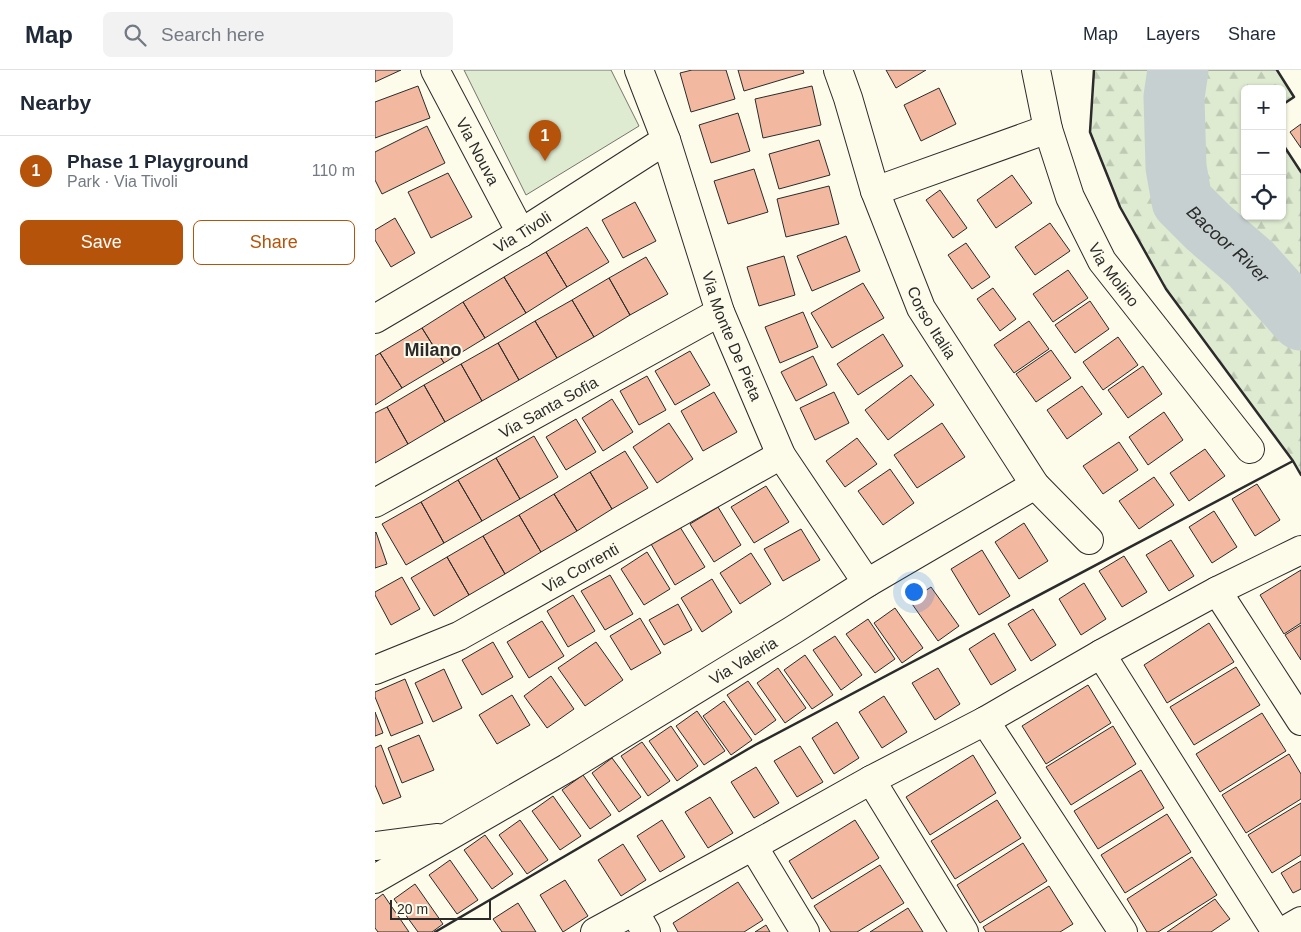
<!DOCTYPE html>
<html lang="en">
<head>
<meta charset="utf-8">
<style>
  :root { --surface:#fff; --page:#f2f2f3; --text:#1f2937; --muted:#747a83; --line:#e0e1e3; --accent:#b45309 }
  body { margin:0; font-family:Arial,sans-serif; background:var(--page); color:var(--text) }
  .controls { position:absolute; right:15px; top:15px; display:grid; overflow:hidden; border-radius:8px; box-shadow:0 1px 4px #0004 }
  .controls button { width:45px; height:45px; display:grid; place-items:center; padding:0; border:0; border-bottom:1px solid var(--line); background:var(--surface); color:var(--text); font:25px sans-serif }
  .scale { position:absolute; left:15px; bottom:12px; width:101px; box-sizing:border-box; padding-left:5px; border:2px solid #2b2b2b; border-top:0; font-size:14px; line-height:18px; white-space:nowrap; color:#2b2b2b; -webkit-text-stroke:4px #fdfbea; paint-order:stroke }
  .you { position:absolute; left:538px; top:521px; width:18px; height:18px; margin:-12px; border:4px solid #fff; border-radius:50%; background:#1a73e8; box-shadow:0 0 0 8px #1a73e833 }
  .badge { display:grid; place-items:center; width:32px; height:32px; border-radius:50%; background:var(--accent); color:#fff; font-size:16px; font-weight:700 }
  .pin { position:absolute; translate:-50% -41px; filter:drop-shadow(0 1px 2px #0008) }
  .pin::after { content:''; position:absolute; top:26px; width:18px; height:15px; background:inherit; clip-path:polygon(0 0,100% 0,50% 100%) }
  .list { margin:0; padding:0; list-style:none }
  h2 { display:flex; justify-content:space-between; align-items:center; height:65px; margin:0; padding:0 20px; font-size:21px }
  h2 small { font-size:16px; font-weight:400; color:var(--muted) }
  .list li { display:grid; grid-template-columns:32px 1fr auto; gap:15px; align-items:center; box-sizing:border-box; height:70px; padding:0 20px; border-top:1px solid var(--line) }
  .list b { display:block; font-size:19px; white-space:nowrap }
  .list p { margin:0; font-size:16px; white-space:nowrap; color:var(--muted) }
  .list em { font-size:16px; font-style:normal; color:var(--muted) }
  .actions { display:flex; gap:10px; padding:15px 20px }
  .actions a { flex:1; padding:11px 0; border:1px solid var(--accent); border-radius:8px; text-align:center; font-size:18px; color:var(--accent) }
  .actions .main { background:var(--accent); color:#fff }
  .icon { flex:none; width:28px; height:28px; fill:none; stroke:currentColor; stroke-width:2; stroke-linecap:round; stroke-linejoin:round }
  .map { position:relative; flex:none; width:926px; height:862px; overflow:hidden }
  header { display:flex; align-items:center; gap:30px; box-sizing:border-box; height:70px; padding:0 25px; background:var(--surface); border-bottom:1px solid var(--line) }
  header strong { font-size:24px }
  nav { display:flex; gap:28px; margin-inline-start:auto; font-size:18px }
  .search { width:350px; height:45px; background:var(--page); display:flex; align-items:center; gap:12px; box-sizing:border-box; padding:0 18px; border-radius:8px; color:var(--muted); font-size:19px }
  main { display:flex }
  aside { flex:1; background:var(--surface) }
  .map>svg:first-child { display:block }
  .forest { fill:url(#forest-firs); stroke:#74746e }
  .green { fill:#deebd1; stroke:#74746e }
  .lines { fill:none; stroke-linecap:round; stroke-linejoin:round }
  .river { stroke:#c7d0d0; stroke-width:61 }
  .building { fill:#f2b8a0; stroke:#2b2b2b }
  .minor-casing { stroke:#2b2b2b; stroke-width:30 }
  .minor { stroke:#fdfbea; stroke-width:28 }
  .wall { stroke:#2b2b2b; stroke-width:2.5 }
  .labels { text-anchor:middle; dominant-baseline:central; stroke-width:4; stroke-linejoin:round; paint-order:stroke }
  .street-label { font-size:16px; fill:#2b2b2b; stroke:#fdfbea }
  .water-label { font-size:18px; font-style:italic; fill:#2b2b2b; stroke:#fdfbea }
  .neighbourhood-label { font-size:18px; font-weight:bold; fill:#2b2b2b; stroke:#fdfbea }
</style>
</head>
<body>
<header>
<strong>Map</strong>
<div class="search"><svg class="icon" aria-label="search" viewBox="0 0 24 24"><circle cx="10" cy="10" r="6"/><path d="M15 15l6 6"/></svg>Search here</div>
<nav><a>Map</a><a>Layers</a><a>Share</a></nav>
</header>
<main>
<aside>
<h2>Nearby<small></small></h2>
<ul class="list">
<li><span class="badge">1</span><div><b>Phase 1 Playground</b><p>Park · Via Tivoli</p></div><em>110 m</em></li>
</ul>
<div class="actions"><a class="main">Save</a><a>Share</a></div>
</aside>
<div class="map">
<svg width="926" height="862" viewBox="0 0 926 862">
  <defs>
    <pattern id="forest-firs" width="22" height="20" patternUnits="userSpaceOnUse" patternTransform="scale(1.25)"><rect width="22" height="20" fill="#deebd1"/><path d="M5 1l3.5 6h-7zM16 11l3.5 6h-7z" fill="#bfcab4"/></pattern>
  </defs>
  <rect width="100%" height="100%" fill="#fdfbea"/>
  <path class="forest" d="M719,0H902L919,27L907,35V19H870V146H907V73L926,102V405L918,391L791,219L745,137L715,62Z"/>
  <path class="green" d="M89,0H236L264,56L151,125Z"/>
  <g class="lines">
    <path class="river" id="s1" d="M803,0L799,27L801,97L807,131L833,157L876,194L926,250"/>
  </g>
  <path class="building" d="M0,0H26L0,12Z
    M317,0H351L360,29L316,42L305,3Z
    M363,0H428L429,3L369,21Z
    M511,0H551L521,18Z
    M43,16L55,48L0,68V32Z
    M437,16L446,55L388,68L380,29Z
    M564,18L581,54L546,71L529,35Z
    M363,43L375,81L336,93L324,55Z
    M926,54V78L915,62Z
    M52,56L70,93L7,124L0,110V82Z
    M444,70L455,105L404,119L394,84Z
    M379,99L393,142L353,154L339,111Z
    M73,103L97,147L56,168L33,122Z
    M637,105L657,133L621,158L602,130Z
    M454,116L464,154L411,167L402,129Z
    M565,120L592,158L578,168L551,130Z
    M260,132L281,171L248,188L227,150Z
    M20,148L40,183L16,197L0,170V160Z
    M675,153L695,181L660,205L640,177Z
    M212,157L234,192L192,217L171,182Z
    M471,166L485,201L437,221L422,186Z
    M591,173L615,207L597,219L573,185Z
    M171,182L192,217L151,243L129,207Z
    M409,186L420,225L384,236L372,197Z
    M271,187L293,224L255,245L234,208Z
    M693,200L713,228L678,252L658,224Z
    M129,207L151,243L110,268L88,232Z
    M234,208L255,245L219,267L197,230Z
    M488,213L509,248L457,278L436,243Z
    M618,218L641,249L625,261L602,229Z
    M197,230L219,267L182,288L160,251Z
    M715,231L734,259L700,283L680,255Z
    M88,232L110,268L69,293L47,258Z
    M428,242L443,277L405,293L390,257Z
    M160,251L182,288L144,310L123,273Z
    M654,251L674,279L639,303L619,275Z
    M47,258L69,293L27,318L5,283Z
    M508,264L528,296L483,325L462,294Z
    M743,267L763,295L728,320L708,292Z
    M123,273L144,310L107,331L86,294Z
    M676,280L696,308L661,332L641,304Z
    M315,281L335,315L300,335L280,301Z
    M5,283L27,318L0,335V286Z
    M438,286L452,315L421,331L406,302Z
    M86,294L107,331L70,352L49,315Z
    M768,296L787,324L753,348L733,320Z
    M536,305L559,335L513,370L490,340Z
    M272,306L291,340L264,355L245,321Z
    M49,315L70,352L33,374L12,337Z
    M707,316L727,344L692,369L672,340Z
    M339,322L362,362L328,381L306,341Z
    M459,322L474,353L440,370L425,338Z
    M237,329L258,362L228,381L207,348Z
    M12,337L33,374L0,393V343Z
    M789,342L808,370L773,395L754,367Z
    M201,349L221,382L191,400L171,367Z
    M294,353L318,389L282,413L258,377Z
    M567,353L590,387L542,418L519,385Z
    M159,366L183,407L145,429L121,388Z
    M482,368L502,394L470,417L451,391Z
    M744,372L763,400L728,424L708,396Z
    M830,379L850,406L814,431L795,403Z
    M250,381L273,418L237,439L215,402Z
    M121,388L145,429L107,451L83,410Z
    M515,399L539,433L508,455L483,421Z
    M215,402L237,439L202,461L179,424Z
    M779,407L799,435L764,459L744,431Z
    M83,410L107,451L69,473L46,432Z
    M882,414L905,450L880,466L857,429Z
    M391,416L414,452L379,473L356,437Z
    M179,424L202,461L166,482L144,445Z
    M46,432L69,473L31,495L7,454Z
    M343,437L366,475L339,492L315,454Z
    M839,441L862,477L837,493L814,457Z
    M144,445L166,482L130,504L108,466Z
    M649,453L673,491L644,509L620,472Z
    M305,457L330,497L300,515L276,474Z
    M426,459L445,490L408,511L389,479Z
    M1,462L12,494L0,498V463Z
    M108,466L130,504L94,525L72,487Z
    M796,470L819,506L794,521L771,485Z
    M607,480L635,526L604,545L576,499Z
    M272,482L295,519L269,535L246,499Z
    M376,483L396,514L365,534L345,503Z
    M749,486L772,522L747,537L724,501Z
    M72,487L94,525L59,546L36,508Z
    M926,500V553L909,564L885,525Z
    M235,505L258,544L230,560L206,521Z
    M27,507L45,539L16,555L0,525V522Z
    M337,509L357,542L327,562L306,528Z
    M709,513L731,549L706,565L684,529Z
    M556,517L584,556L563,571L535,531Z
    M198,525L220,561L193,577L172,541Z
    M303,534L317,560L289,575L274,550Z
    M520,538L548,578L527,593L499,553Z
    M658,539L681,575L656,591L633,554Z
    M265,548L286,583L256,600L235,566Z
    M493,549L520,589L500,603L471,564Z
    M167,551L189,586L154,608L132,572Z
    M834,553L859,592L792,633L769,595Z
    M926,555V590L910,565Z
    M619,563L641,600L616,615L594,579Z
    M460,566L487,605L466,620L438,580Z
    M118,572L138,607L107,625L87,590Z
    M221,572L248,610L210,636L183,598Z
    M430,585L458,625L437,639L409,600Z
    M861,597L885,635L819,675L795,637Z
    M403,598L431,638L410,653L382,613Z
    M563,598L585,634L560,650L537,613Z
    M69,599L87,638L58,652L40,613Z
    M176,606L199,639L172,658L149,626Z
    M30,609L48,653L16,666L0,627V622Z
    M373,611L401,650L380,665L352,625Z
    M713,615L736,653L671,694L647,656Z
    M137,625L155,655L122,674L104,645Z
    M509,626L532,662L507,678L484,642Z
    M349,631L377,670L356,685L328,646Z
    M322,641L350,681L329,695L301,656Z
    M0,642L8,663L0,666Z
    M887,643L911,681L845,722L821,684Z
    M462,652L484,688L459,704L437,668Z
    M296,656L323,696L302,711L274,671Z
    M738,656L761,694L696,735L671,697Z
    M44,665L59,700L27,713L13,678Z
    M267,672L295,711L273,726L246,686Z
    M6,675L26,727L8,734L0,715V678Z
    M425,676L448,712L422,727L399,691Z
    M914,684L926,704V729L871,763L847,725Z
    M598,685L621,723L555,765L531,727Z
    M237,688L266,727L244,742L217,703Z
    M381,697L404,733L379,748L356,712Z
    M766,700L789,738L723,779L699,741Z
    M208,705L236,745L215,759L187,720Z
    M178,726L206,766L185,780L157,741Z
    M335,727L358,763L333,778L310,742Z
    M622,730L646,768L580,809L556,771Z
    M926,733V785L897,803L873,765Z
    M792,744L816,782L750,823L726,785Z
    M145,750L173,790L152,804L124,765Z
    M287,750L310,787L285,802L262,766Z
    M480,750L504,788L437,829L414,791Z
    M110,765L138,804L117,819L89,780Z
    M648,773L672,811L605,853L582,815Z
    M248,774L271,810L246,826L223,790Z
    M817,787L842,825L783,862H772L752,829Z
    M75,790L103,830L82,844L54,805Z
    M926,791V819L918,823L906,803Z
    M505,795L529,833L482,862H456L439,836Z
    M190,810L213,846L188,862L165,825Z
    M363,812L388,850L369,862H303L298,853Z
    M40,814L68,854L57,862H43L19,829Z
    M674,816L698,854L685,862H611L608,857Z
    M8,824L34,862H3L0,858V830Z
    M840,829L855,849L836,862H792Z
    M143,833L161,862H127L118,849Z
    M533,838L548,862H495Z
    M391,855L395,862H380Z"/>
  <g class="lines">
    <defs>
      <g id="minor">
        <path id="s2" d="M60,0L146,163"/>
        <path id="s3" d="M264,0L291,70L345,242L406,385L492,513"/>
        <path id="s4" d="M463,0L473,28L500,121L546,238L660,415L714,470"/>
        <path id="s5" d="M661,0L673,59L695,127L727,191L875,379"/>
        <path d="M500,121L673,59"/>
        <path id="s6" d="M0,249L146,163L291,70"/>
        <path id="s7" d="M0,433L345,242"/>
        <path d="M842,521L926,651"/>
        <path d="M726,584L901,862"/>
        <path id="s8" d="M0,600L84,566L406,385"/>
        <path d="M610,651L748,862"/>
        <path d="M496,710L589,862"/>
        <path d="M0,776L63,768"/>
        <path d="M378,776L430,862"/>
        <path id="s9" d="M0,809L192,698L418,560L492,513L660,415"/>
        <path d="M259,841L271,862"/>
        <path d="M220,862L378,776L496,710L610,651L726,584L842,521L926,480"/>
        <path d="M907,862L926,851"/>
      </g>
    </defs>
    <use href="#minor" class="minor-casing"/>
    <use href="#minor" class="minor"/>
    <path class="wall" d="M719,0L715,62L745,137L791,219L918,391L926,405
      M902,0L919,27L907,35
      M907,73L926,102
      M60,862L380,675L918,391"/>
  </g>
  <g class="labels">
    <g class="street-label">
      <text stroke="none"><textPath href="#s2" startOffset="92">Via Nouva</textPath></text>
      <text stroke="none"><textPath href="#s6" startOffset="171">Via Tivoli</textPath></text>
      <text stroke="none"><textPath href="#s5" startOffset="221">Via Molino</textPath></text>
      <text stroke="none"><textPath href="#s4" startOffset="270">Corso Italia</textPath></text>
      <text stroke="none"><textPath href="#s3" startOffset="282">Via Monte De Pieta</textPath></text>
      <text stroke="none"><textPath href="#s7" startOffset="198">Via Santa Sofia</textPath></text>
      <text stroke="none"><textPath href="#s8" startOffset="230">Via Correnti</textPath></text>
      <text stroke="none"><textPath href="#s9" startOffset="428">Via Valeria</textPath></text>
    </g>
    <g class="water-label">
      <text stroke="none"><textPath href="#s1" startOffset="195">Bacoor River</textPath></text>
    </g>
    <g class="neighbourhood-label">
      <text x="58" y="280">Milano</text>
    </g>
  </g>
</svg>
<div class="controls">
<button>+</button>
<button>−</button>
<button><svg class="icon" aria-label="locate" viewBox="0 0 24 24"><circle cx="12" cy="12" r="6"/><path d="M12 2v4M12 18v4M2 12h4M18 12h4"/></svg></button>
</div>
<div class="scale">20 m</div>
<div class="you"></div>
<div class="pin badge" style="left:170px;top:91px">1</div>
</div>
</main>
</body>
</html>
